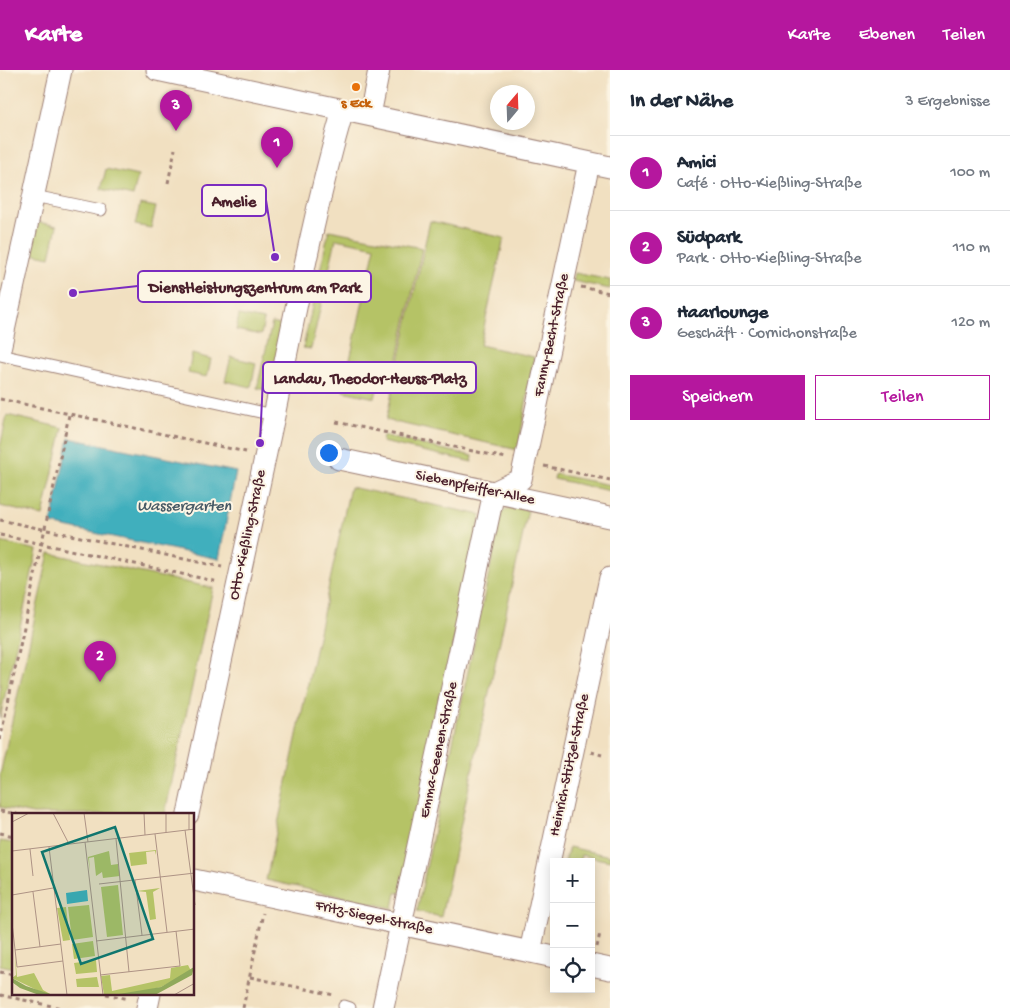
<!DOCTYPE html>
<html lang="de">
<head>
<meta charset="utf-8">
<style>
  :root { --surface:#fff; --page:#f6f6f7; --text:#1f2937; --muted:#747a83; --line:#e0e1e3; --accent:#b5179e }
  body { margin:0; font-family:"Gochi Hand",sans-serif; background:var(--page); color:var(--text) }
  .controls { position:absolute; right:15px; bottom:15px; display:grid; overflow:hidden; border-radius:0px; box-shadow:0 2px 12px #0003 }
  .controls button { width:45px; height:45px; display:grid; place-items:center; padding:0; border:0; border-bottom:1px solid var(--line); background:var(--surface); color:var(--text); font:25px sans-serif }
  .compass { position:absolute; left:490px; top:15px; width:45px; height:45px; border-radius:50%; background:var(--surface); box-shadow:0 2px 12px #0003; rotate:19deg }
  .you { position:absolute; left:328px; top:382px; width:18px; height:18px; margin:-12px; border:4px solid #fff; border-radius:50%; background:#1a73e8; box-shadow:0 0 0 8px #1a73e833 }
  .badge { display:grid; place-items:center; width:32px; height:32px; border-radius:50%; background:var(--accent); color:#fff; font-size:16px; font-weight:700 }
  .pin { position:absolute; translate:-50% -41px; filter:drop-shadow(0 1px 2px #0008) }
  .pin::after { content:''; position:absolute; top:26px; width:18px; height:15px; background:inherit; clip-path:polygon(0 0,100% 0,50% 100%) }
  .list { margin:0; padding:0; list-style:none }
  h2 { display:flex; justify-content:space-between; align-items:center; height:65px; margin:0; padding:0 20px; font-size:21px }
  h2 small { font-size:16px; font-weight:400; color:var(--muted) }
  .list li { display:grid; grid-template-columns:32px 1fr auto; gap:15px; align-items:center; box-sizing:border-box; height:75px; padding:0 20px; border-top:1px solid var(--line) }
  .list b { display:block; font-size:19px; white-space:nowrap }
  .list p { margin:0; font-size:16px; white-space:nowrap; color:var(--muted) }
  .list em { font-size:16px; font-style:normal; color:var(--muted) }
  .actions { display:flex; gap:10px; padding:15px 20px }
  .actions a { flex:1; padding:11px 0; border:1px solid var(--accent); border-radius:0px; text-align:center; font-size:18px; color:var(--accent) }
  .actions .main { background:var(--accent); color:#fff }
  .icon { flex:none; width:28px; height:28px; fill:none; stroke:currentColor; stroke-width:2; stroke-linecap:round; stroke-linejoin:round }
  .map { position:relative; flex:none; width:610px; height:938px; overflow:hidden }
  header { display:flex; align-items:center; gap:30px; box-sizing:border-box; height:70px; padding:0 25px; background:var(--accent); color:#fff }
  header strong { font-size:24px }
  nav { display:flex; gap:28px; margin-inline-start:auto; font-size:18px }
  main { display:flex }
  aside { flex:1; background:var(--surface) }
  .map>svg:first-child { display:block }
  .green { fill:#b5c366; stroke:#807148 }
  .water { fill:#40afbd; stroke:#456774 }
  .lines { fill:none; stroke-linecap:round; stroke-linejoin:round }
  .service-casing { stroke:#9e8076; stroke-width:13 }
  .minor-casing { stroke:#9e8076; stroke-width:23 }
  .path { stroke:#9e8076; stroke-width:3; stroke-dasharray:4 4; stroke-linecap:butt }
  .service { stroke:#fff; stroke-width:11 }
  .minor { stroke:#fff; stroke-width:21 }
  .food-dot { fill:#e8710a; stroke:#fcf5e5; stroke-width:2 }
  .labels { text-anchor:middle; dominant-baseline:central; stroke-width:4; stroke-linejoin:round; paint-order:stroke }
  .food-label { font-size:15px; font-weight:bold; fill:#c56008; stroke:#fcf5e5 }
  .street-label { font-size:15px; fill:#4a1f2b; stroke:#fcf5e5 }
  .water-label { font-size:16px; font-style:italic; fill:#465965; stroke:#fcf5e5 }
  .inset-road { fill:none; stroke:#ae9385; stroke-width:1 }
  .view { fill:#0f766e; fill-opacity:0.15; stroke:#0f766e; stroke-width:2.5 }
  .inset-edge { fill:none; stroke:#4a1f2b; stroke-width:2.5 }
  .leader { fill:none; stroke:#7b2cbf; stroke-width:2 }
  .callout-dot { fill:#7b2cbf; stroke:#fcf5e5; stroke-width:2 }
  .callout { fill:#fcf5e5; stroke:#7b2cbf; stroke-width:2 }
  .callout-label { font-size:16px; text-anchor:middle; font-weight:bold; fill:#4a1f2b }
</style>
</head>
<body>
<header>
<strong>Karte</strong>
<nav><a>Karte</a><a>Ebenen</a><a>Teilen</a></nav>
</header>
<main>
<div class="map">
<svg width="610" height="938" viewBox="0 0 610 938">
  <rect width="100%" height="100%" fill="#fcf5e5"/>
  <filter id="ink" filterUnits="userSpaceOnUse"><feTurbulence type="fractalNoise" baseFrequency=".02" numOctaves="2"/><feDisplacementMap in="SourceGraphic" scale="10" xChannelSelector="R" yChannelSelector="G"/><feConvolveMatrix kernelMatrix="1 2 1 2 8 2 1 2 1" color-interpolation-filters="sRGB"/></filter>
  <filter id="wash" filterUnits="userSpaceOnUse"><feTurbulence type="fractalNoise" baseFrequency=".0096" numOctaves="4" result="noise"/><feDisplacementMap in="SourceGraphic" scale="20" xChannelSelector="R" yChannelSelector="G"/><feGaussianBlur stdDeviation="1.12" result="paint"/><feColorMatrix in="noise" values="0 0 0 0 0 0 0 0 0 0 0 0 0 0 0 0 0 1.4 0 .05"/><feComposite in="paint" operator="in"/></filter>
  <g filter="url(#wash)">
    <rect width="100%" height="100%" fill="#f1e0c1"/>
    <path class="green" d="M106,99L138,106L133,126L101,119Z
      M140,134L156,137L151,158L135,155Z
      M430,151L504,168L480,275L534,287L518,380L386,350Z
      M38,152L57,156L50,187L31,183Z
      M329,160L422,178L394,306L381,303L375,328L343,321L375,177L336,169L311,279L303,278Z
      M575,203L610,210V219L573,211Z
      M239,245L264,250L261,265L236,260Z
      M272,253L284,256L270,321L257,318Z
      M192,284L211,289L207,307L188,303Z
      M231,287L256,293L251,317L225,311Z
      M7,345L63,358L43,446L0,436V377Z
      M383,366L473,386L472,392L382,372Z
      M555,404L610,415V421L554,409Z
      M350,417L481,445L401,823H396L393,838L266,810Z
      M512,437L528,440L441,847L417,841L502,442Z
      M0,472L37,480L0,648Z
      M49,483L213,518L165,744H33L0,737V705Z
      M0,771L14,773V898L0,895Z
      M569,777L610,786V791L581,785L580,792H565Z"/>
    <path class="water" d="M69,368L236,402L219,489L51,454Z"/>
  </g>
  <g filter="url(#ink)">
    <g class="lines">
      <defs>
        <path id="service" d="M34,126L101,140
          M0,285L274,345
          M344,936L350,938"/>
        <path id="minor" d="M157,0L610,97
          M370,45L379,0
          M0,279L61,0
          M339,389L610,447
          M188,744C216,611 246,479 274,346C295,243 314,141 343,40
          M194,810L554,887
          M530,882L610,508
          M591,895L610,899
          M147,938L150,924
          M383,938L494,422L521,409L589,93"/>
      </defs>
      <use href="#service" class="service-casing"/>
      <use href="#minor" class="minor-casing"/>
      <path class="path" d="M185,36L187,25
        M168,113L175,79
        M581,217L610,223
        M0,329L246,382
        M336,352L506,388
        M544,396L610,410
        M0,450L222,497
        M0,465L219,512
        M0,670L69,345
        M591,682L602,685
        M0,741L17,744
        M0,763L14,766
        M597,877L600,863
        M0,902L14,905
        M250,907L334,925
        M106,924L129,929
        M0,925L61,938
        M243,938L263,843"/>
      <use href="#service" class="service"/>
      <use href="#minor" class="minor"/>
    </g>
  </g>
  <circle class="food-dot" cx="356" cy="17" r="5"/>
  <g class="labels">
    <g class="food-label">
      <text x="356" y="34">s Eck</text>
    </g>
    <g class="street-label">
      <text transform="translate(552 265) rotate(-78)">Fanny-Becht-Straße</text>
      <text transform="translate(475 418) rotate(12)">Siebenpfeiffer-Allee</text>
      <text transform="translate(248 465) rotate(-78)">Otto-Kießling-Straße</text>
      <text transform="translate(439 680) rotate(-78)">Emma-Geenen-Straße</text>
      <text transform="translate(570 695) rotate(-78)">Heinrich-Stützel-Straße</text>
      <text transform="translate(374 848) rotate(12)">Fritz-Siegel-Straße</text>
    </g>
    <g class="water-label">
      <text x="184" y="437">Wassergarten</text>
    </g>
  </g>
  <g transform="translate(12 743)">
    <rect width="182" height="182" fill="#f1e0c1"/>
    <path d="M144,37V42L143,38L134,39L135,51L119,53L117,40ZM97,38L99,52L106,51L108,63L91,65L90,59L84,63L82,44L77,45L78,59L76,44ZM106,72L111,122L95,124L89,74ZM148,75L141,79L144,106L138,107L134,79L125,78ZM77,92L81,124L60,127L56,94ZM54,94L58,127L51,128L45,95ZM81,128L83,143L62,146L60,131ZM3,140L5,164L22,160L31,177L40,182H55H41L33,181L0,165L4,162ZM84,147L85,159L64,161L62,150ZM176,152L179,158L149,174L121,181L92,182L89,163L98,162L100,178L158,165L159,155ZM85,164L87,174H65L64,166Z" fill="#b5c366"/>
    <path d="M182,154L180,162L143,182H101L149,174ZM0,165L14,173L41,182H27L8,175L0,169Z" fill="#90a95b"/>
    <path d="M75,77L76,88L55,91L54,80Z" fill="#40afbd"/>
    <path class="inset-road" d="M41,0L57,31M72,0L76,29M132,0L133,22M154,0V20M177,0V17M0,9L17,0M173,17L183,92M143,21L155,119M104,26L117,159M73,29L91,182M37,34L55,182M18,36L21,63M0,38L183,16M123,67L130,122M87,71L183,60M21,79L28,134M0,82L41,75M0,110L5,154L51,148M84,128L183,116M3,137L49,131M88,162L168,153L164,118M162,182L183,170"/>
    <path class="view" d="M103,14L141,126L69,151L30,39Z"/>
    <rect width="182" height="182" class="inset-edge"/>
  </g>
  <path class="leader" d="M275 187L266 130M73 223L138 216M260 373L263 307"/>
  <g class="callout-dot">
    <circle cx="275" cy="187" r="5"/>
    <circle cx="73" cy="223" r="5"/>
    <circle cx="260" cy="373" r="5"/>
  </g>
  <g class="callout">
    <rect x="202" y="115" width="64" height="31" rx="5"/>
    <rect x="138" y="201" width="233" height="31" rx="5"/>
    <rect x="263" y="292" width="213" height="31" rx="5"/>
  </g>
  <g class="callout-label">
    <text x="234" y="136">Amelie</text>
    <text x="255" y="222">Dienstleistungszentrum am Park</text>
    <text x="370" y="313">Landau, Theodor-Heuss-Platz</text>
  </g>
</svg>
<div class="controls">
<button>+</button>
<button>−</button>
<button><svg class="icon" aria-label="locate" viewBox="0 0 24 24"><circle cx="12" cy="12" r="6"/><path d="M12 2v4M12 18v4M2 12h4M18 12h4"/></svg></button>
</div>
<svg class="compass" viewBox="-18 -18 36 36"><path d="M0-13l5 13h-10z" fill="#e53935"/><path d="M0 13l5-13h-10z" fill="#747a83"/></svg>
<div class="you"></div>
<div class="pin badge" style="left:277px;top:98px">1</div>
<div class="pin badge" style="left:100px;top:612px">2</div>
<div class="pin badge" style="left:176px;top:61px">3</div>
</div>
<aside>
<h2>In der Nähe<small>3 Ergebnisse</small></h2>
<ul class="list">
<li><span class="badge">1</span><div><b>Amici</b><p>Café · Otto-Kießling-Straße</p></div><em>100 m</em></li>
<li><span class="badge">2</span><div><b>Südpark</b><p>Park · Otto-Kießling-Straße</p></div><em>110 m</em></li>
<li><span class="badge">3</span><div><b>Haarlounge</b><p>Geschäft · Cornichonstraße</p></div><em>120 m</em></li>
</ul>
<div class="actions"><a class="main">Speichern</a><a>Teilen</a></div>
</aside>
</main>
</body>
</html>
